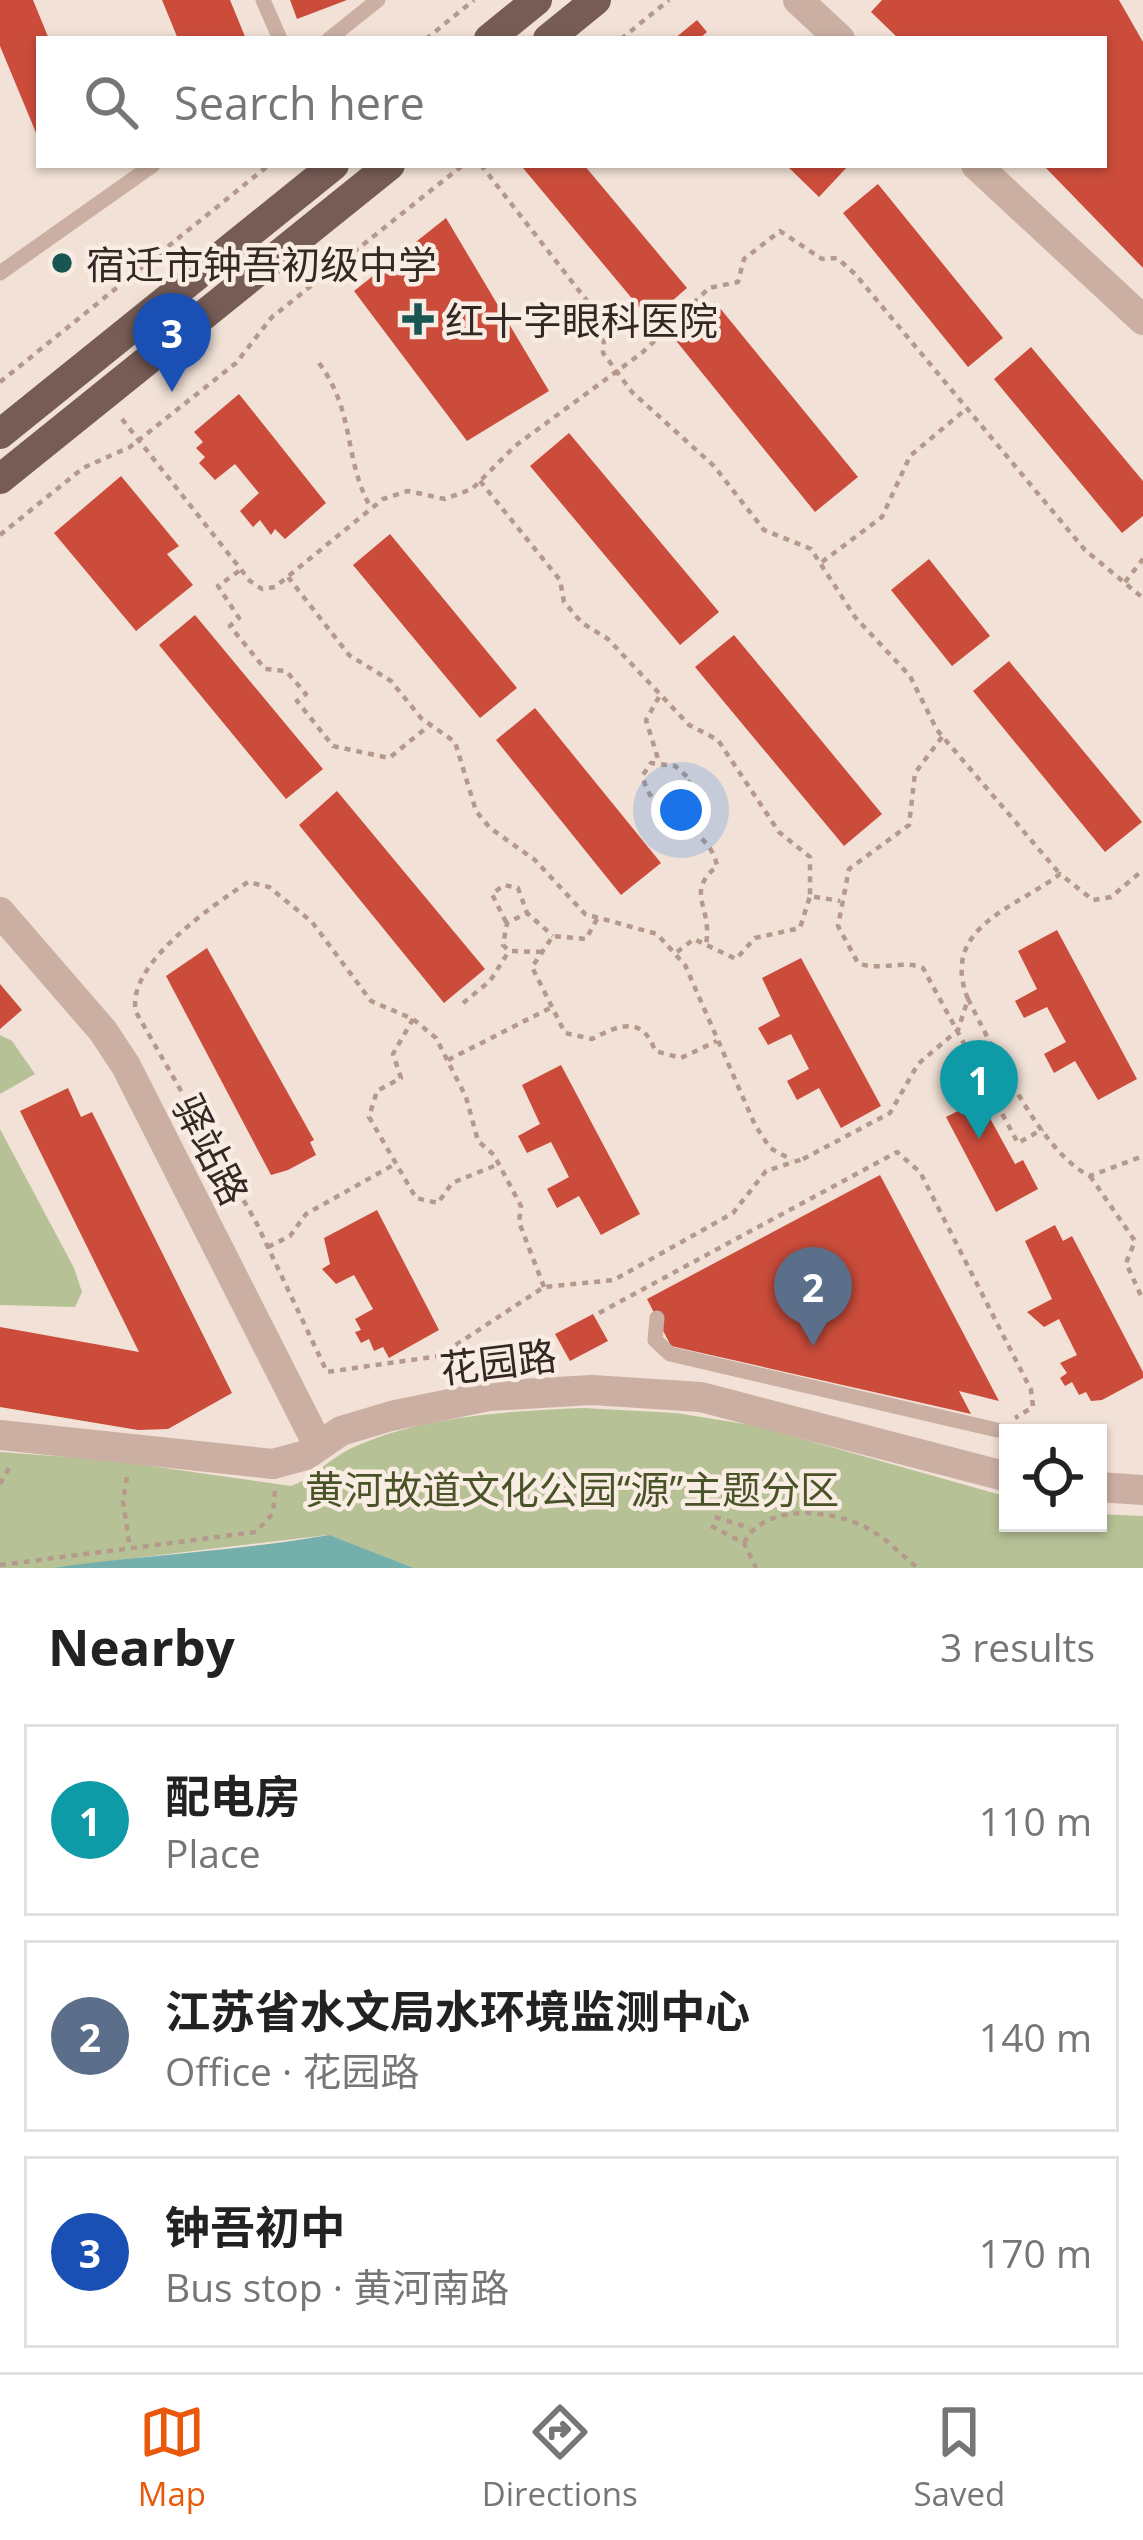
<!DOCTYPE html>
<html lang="en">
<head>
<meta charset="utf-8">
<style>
  :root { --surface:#fff; --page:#f6f6f6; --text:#222; --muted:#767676; --line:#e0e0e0; --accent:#ea580c }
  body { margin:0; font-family:"Open Sans","Noto Sans SC",sans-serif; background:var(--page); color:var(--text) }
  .controls { position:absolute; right:36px; bottom:36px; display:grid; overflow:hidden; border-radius:0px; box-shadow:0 3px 9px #0004 }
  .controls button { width:108px; height:108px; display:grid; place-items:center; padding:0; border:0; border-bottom:3px solid var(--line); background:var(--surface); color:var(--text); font:60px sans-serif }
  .you { position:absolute; left:681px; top:810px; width:42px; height:42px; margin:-30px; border:9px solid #fff; border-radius:50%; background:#1a73e8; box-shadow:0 0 0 18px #1a73e833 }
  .badge { display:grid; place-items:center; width:78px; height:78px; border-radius:50%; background:var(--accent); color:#fff; font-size:39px; font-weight:700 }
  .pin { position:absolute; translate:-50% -99px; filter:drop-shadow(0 3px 6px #0008) }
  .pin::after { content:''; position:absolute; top:63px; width:42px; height:36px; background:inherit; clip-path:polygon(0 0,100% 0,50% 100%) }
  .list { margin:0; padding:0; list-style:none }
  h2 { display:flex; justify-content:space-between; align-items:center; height:156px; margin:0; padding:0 48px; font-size:51px }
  h2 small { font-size:39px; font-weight:400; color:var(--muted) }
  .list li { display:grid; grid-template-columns:78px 1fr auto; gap:36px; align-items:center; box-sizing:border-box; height:192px; margin:0 24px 24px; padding:0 24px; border:3px solid var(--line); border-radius:0px }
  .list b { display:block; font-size:45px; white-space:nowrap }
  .list p { margin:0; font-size:39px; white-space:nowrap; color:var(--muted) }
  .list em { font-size:39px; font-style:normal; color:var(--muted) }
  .icon { flex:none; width:66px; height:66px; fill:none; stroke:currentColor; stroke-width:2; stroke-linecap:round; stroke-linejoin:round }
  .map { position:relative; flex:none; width:1143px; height:1568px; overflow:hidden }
  .search { position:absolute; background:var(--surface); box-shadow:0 3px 9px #0004; left:36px; right:36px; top:36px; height:132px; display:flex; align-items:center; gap:30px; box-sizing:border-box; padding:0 42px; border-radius:0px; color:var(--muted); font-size:45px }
  .sheet { height:804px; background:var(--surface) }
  nav { display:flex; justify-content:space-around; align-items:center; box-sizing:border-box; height:168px; border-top:3px solid var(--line); background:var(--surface); font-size:33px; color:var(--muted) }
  nav a { display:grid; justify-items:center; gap:6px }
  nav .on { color:var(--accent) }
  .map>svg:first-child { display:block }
  .green { fill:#b7c196 }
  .water { fill:#74afab }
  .building { fill:#cb4c3b }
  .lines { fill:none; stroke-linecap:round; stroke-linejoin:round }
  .path { stroke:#b5998c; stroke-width:4.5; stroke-dasharray:6 6; stroke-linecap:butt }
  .service { stroke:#caafa2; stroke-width:15 }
  .minor { stroke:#caafa2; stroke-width:30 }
  .primary { stroke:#775c55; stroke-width:30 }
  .poi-dot { fill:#195653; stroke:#f9ece2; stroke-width:4.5 }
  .labels { text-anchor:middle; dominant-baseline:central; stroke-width:9; stroke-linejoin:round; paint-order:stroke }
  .poi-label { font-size:39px; fill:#342825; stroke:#f9ece2; text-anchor:start }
  .street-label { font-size:39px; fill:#342825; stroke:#f9ece2 }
  .park-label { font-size:39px; fill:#485328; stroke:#f9ece2 }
</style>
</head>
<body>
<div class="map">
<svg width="1143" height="1568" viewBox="0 0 1143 1568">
  <rect width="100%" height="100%" fill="#f1e1d6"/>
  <path class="green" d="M0,1035L12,1041L35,1074L0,1094Z
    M0,1129L74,1268L82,1292L75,1307L0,1305Z
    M583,1408L676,1413L757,1426L1008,1497V1523H1098V1514L1143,1516V1568H414L328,1535L52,1568H0V1452L108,1460L291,1486C315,1477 331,1457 354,1447C422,1416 509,1411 583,1408Z"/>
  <path class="water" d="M329,1535L414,1568H52C144,1555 238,1551 329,1535Z"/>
  <path class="building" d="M0,0H33L49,39H39V140L0,46Z
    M162,0H230L246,39H178Z
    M290,0H347L297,19Z
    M882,0H1119L1143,42V268L1045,167L1104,165V39H899L871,12Z
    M697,20L707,32L699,39H674Z
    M527,165H584L687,288L650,320L523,168Z
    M786,165H849L819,197Z
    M878,184L1003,338L968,367L843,213Z
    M446,218L549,391L467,441L354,291Z
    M715,302L858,477L815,512L673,337Z
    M1031,347L1143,481V516L1122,533L994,379Z
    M239,394L326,503L285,539L275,529L271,535L260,520L253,527L240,511L259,493L235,464L215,480L199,463L205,457L196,448L203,442L194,432Z
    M569,433L719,612L680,645L530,466Z
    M121,476L179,546L167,554L193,585L136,631L54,533Z
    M390,534L517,688L480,718L353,565Z
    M929,559L990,636L952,666L891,590Z
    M195,615L323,769L286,799L159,645Z
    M734,635L882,814L844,846L695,667Z
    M1009,661L1142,822L1105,852L973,691Z
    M535,708L661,863L621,895L496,740Z
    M337,791L485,969L444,1003L299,825Z
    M1057,930L1137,1079L1098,1100L1075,1061L1054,1073L1044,1054L1066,1042L1047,1007L1024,1018L1015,1001L1037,989L1018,951Z
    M207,948L314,1140L310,1142L316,1155L288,1170L271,1175L166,976Z
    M801,958L881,1106L841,1128L819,1088L797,1100L787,1081L809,1069L791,1034L768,1045L758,1028L780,1016L762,978Z
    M0,984L22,1010L0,1029Z
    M561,1065L640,1214L601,1235L579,1196L557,1208L547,1189L569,1177L551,1142L527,1153L518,1136L540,1124L522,1085Z
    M68,1088L81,1117L92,1112L232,1393L168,1429L138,1430L0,1407V1327L139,1352L20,1111Z
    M980,1100L1015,1164L1023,1160L1038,1189L996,1212L946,1117Z
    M880,1175L999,1401L959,1391L971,1414L671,1346L647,1299Z
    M377,1210L439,1330L389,1358L383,1347L374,1351L369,1339L361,1343L355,1332L361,1330L355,1319L373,1309L354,1275L336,1284L322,1269L330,1264L324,1238Z
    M1055,1225L1063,1241L1072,1236L1143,1372V1378L1102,1400L1091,1401L1086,1392L1079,1395L1072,1382L1065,1386L1060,1378L1067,1373L1060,1363L1077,1355L1059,1319L1044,1327L1027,1312L1052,1299L1025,1241Z
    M593,1314L608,1341L570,1361L555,1334Z"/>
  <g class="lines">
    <path class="path" d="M426,39L474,0
      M621,39L669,0
      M481,165L605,324L603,353L632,392L714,466L764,530L811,549L855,617L910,676L937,730L1060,874
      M319,363C356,413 343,459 371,508
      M0,382L269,165
      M122,419L250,581L262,589L275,587L383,499L408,491L445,499L472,489L515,446L643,352L709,288L738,282L744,259L780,231L822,259L837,258L855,274L1085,550L1143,598
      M480,481L560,580L564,602L582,623L608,639L689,725L718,740L779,832L810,857V896
      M0,535L83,468L130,447L236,363L272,317L463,165
      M822,562L882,517L910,456L966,409
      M239,571L218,586L239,618L230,626L265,669L286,671L306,694L297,701L333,746L389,758L430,725
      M288,577L349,655L391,681L421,718L455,742L476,811L490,828L535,860L585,914L657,934L685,965L755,1125L770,1148L792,1160
      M1125,582L1143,559
      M659,697L646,720L659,762
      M942,737L915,773L909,825L849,869L838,926L858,963C881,972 901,959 923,968L1018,1143L1043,1129
      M672,817L678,795L691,780L675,766L651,763L643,775C648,819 710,824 717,866C684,894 713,906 706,944
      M597,919L586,939L553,936L532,967L565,1033L592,1039C620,1024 643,1016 655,1051L681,1058L717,1041
      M506,922L492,894L504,885L518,888L527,913
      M542,952L509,951L503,945L507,923L527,913L553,936
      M677,952L694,939L736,959L755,938L800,928L810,896L840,901
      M968,999C939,927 1016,908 1060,874L1093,900L1111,897L1143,870
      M463,1003L490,981L509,951
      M413,1019L393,1054L401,1078L377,1091L369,1117L416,1198L438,1203L452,1183L499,1164
      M448,1060L550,1008
      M803,1159L890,1113L918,1064L958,1030L968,999C994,1049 1040,1152 1090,1176L1143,1156
      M1090,1176L1135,1241L1126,1263L1143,1300
      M268,1247L290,1236L306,1214L395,1164
      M544,1287L519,1222L521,1206L494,1155L478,1141L466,1097L436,1038L413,1019L371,1001L312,922L269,887L248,882C212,906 125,965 136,1012L256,1222L327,1372L439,1356L544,1287L614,1280L733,1213L766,1171L803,1159
      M599,1313L897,1152L920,1172L1031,1390L1033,1407L1015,1418
      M127,1477L123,1501L130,1548
      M0,1484L12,1463
      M715,1517L750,1528
      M711,1526L744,1543L756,1568
      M744,1543C764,1503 830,1509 865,1527C885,1537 901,1555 918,1568
      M0,1565L256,1532L273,1513L275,1491"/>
    <path class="service" d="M263,0L280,39
      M329,39L378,0
      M0,273L153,165
      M657,1318L655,1340L670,1354L997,1430"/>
    <path class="minor" d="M798,0L840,39
      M976,165L1143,320
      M0,912L103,1031L126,1066L318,1445
      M0,1435L273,1464L306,1455L341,1431L391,1416L489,1396L592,1390L701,1397L1008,1477
      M1098,1487L1143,1490"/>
    <path class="primary" d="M489,39L537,0
      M548,39L596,0
      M0,434L334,165
      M0,479L390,165"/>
  </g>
  <g class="poi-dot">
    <circle cx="62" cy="263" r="12"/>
    <path d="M412 301h12v12h12v12h-12v12h-12v-12h-12v-12h12z"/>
  </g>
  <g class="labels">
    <g class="poi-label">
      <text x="86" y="263">宿迁市钟吾初级中学</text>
      <text x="445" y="319">红十字眼科医院</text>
    </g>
    <g class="street-label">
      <text transform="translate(212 1149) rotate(63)">驿站路</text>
      <text transform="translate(498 1361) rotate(-7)">花园路</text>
    </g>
    <g class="park-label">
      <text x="572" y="1488">黄河故道文化公园“源”主题分区</text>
    </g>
  </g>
</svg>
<div class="controls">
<button><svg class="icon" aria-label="locate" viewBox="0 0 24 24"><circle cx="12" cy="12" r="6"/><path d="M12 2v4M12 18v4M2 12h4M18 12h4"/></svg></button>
</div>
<div class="you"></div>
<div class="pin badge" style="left:979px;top:1139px;background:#0f9aa8">1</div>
<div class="pin badge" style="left:813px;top:1346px;background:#5c6f8a">2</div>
<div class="pin badge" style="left:172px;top:392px;background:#1a4fb4">3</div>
<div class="search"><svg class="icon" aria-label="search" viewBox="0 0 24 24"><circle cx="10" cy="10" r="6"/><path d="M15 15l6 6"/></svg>Search here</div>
</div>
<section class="sheet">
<h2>Nearby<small>3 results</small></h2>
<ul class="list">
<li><span class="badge" style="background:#0f9aa8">1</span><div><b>配电房</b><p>Place</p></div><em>110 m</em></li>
<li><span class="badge" style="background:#5c6f8a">2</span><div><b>江苏省水文局水环境监测中心</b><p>Office · 花园路</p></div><em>140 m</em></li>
<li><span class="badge" style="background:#1a4fb4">3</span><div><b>钟吾初中</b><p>Bus stop · 黄河南路</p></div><em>170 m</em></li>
</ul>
</section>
<nav>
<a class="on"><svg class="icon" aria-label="map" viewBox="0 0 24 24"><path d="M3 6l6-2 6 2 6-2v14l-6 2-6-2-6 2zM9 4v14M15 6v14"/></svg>Map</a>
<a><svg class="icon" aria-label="directions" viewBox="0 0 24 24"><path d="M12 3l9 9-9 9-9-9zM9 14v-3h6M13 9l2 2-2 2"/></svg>Directions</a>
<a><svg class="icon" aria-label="saved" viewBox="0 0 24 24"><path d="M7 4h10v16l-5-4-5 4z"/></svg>Saved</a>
</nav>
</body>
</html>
